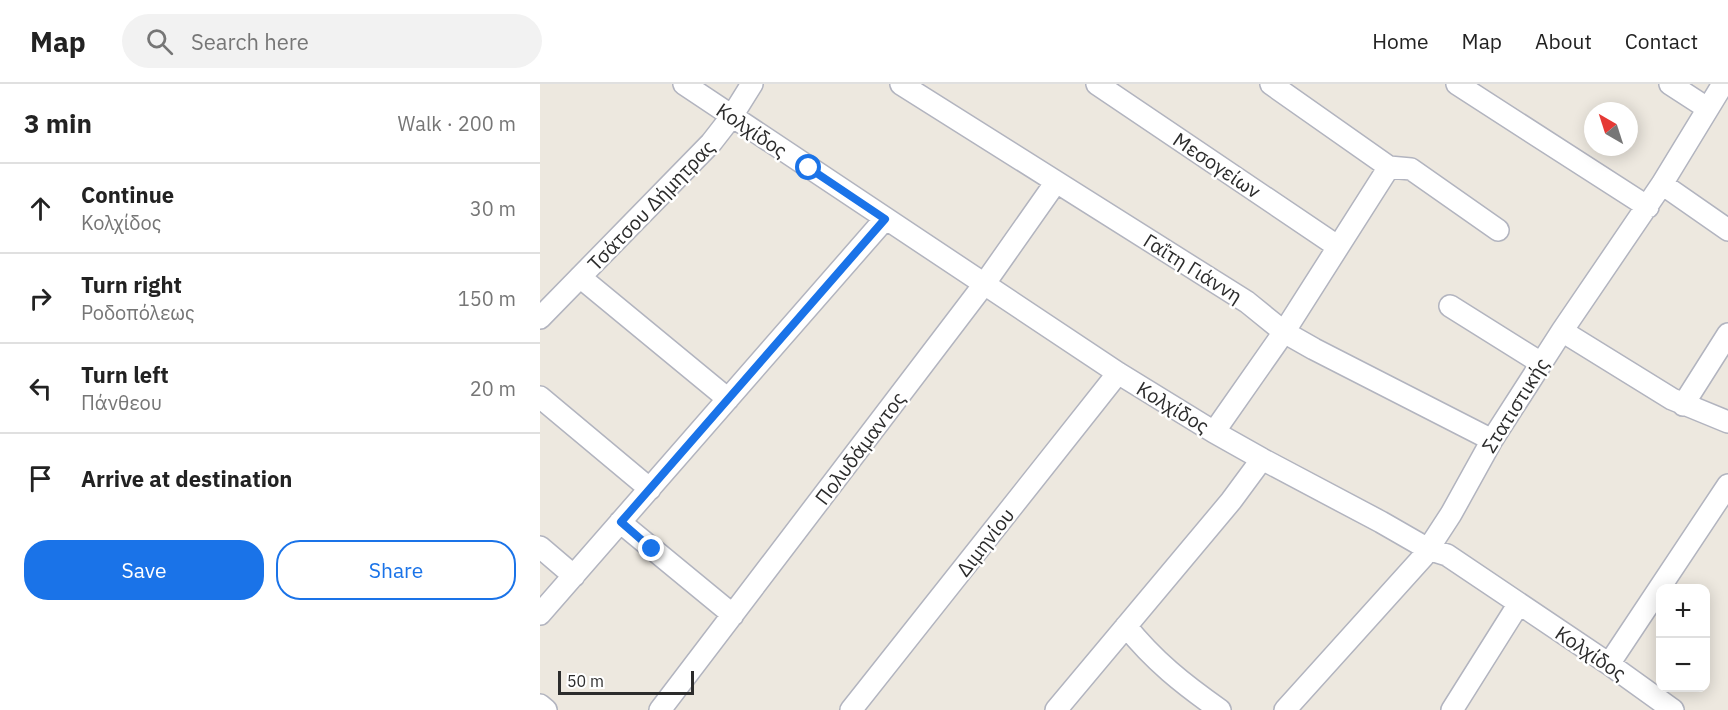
<!DOCTYPE html>
<html lang="en">
<head>
<meta charset="utf-8">
<style>
  :root { --surface:#fff; --page:#f2f2f2; --text:#222; --muted:#767676; --line:#e0e0e0; --accent:#1a73e8 }
  body { margin:0; font-family:"IBM Plex Sans",sans-serif; background:var(--page); color:var(--text) }
  .controls { position:absolute; right:18px; bottom:18px; display:grid; overflow:hidden; border-radius:12px; box-shadow:0 3px 15px #0003 }
  .controls button { width:54px; height:54px; display:grid; place-items:center; padding:0; border:0; border-bottom:2px solid var(--line); background:var(--surface); color:var(--text); font:30px sans-serif }
  .compass { position:absolute; left:1044px; top:18px; width:54px; height:54px; border-radius:50%; background:var(--surface); box-shadow:0 3px 15px #0003; rotate:321deg }
  .scale { position:absolute; left:18px; bottom:15px; width:136px; box-sizing:border-box; padding-left:6px; border:3px solid #2c2c2c; border-top:0; font-size:16px; line-height:21px; white-space:nowrap; color:#2c2c2c; -webkit-text-stroke:4px #fff; paint-order:stroke }
  .stop { position:absolute; width:18px; height:18px; margin:-14px; border:4px solid #1a73e8; border-radius:50%; background:#fff }
  .stop.end { background:#1a73e8; border-color:#fff; box-shadow:0 2px 6px #0008 }
  .list { margin:0; padding:0; list-style:none }
  h2 { display:flex; justify-content:space-between; align-items:center; height:78px; margin:0; padding:0 24px; font-size:26px }
  h2 small { font-size:20px; font-weight:400; color:var(--muted) }
  .list li { display:grid; grid-template-columns:39px 1fr auto; gap:18px; align-items:center; box-sizing:border-box; height:90px; padding:0 24px; border-top:2px solid var(--line) }
  .list b { display:block; font-size:22px; white-space:nowrap }
  .list p { margin:0; font-size:20px; white-space:nowrap; color:var(--muted) }
  .list em { font-size:20px; font-style:normal; color:var(--muted) }
  .actions { display:flex; gap:12px; padding:18px 24px }
  .actions a { flex:1; padding:14px 0; border:2px solid var(--accent); border-radius:24px; text-align:center; font-size:21px; color:var(--accent) }
  .actions .main { background:var(--accent); color:#fff }
  .icon { flex:none; width:33px; height:33px; fill:none; stroke:currentColor; stroke-width:2; stroke-linecap:round; stroke-linejoin:round }
  .map { position:relative; flex:none; width:1188px; height:626px; overflow:hidden }
  header { display:flex; align-items:center; gap:36px; box-sizing:border-box; height:84px; padding:0 30px; background:var(--surface); border-bottom:2px solid var(--line) }
  header strong { font-size:28px }
  nav { display:flex; gap:33px; margin-inline-start:auto; font-size:21px }
  .search { width:420px; height:54px; background:var(--page); display:flex; align-items:center; gap:15px; box-sizing:border-box; padding:0 21px; border-radius:33px; color:var(--muted); font-size:22px }
  main { display:flex }
  aside { flex:1; background:var(--surface) }
  .map>svg:first-child { display:block }
  .lines { fill:none; stroke-linecap:round; stroke-linejoin:round }
  .minor-casing { stroke:#b2b4bf; stroke-width:24 }
  .minor { stroke:#fff; stroke-width:21 }
  .route { stroke:#1a73e8; stroke-width:8 }
  .labels { text-anchor:middle; dominant-baseline:central; stroke-width:5; stroke-linejoin:round; paint-order:stroke }
  .street-label { font-size:20px; fill:#2c2c2c; stroke:#fff }
</style>
</head>
<body>
<header>
<strong>Map</strong>
<div class="search"><svg class="icon" aria-label="search" viewBox="0 0 24 24"><circle cx="10" cy="10" r="6"/><path d="M15 15l6 6"/></svg>Search here</div>
<nav><a>Home</a><a>Map</a><a>About</a><a>Contact</a></nav>
</header>
<main>
<aside>
<h2>3 min<small>Walk · 200 m</small></h2>
<ul class="list">
<li><svg class="icon" aria-label="ahead" viewBox="0 0 24 24"><path d="M12 20V5M6 11l6-6 6 6"/></svg><div><b>Continue</b><p>Κολχίδος</p></div><em>30 m</em></li>
<li><svg class="icon" aria-label="right" viewBox="0 0 24 24"><path d="M7 20v-9h11M14 6l5 5-5 5"/></svg><div><b>Turn right</b><p>Ροδοπόλεως</p></div><em>150 m</em></li>
<li><svg class="icon" aria-label="left" viewBox="0 0 24 24"><path d="M17 20v-9H6M10 6l-5 5 5 5"/></svg><div><b>Turn left</b><p>Πάνθεου</p></div><em>20 m</em></li>
<li><svg class="icon" aria-label="arrive" viewBox="0 0 24 24"><path d="M6 21V4h12l-3 4 3 4H6"/></svg><div><b>Arrive at destination</b></div></li>
</ul>
<div class="actions"><a class="main">Save</a><a>Share</a></div>
</aside>
<div class="map">
<svg width="1188" height="626" viewBox="0 0 1188 626">
  <rect width="100%" height="100%" fill="#ede8df"/>
  <g class="lines">
    <defs>
      <path id="minor" d="M144,0L578,289L674,348L722,375L841,438L888,465L907,471L1069,580L1133,626
        M361,0L707,218L744,248L774,265L952,356
        M557,0L797,162
        M731,0L849,83L871,85L958,146
        M917,0L1108,123
        M1130,0L1167,24
        M1122,100L1188,146
        M40,193L188,315
        M910,222L1001,279
        M0,234L171,59L192,32L212,0
        M1022,247L1132,315L1188,338
        M0,313L110,405
        M1143,321L1188,250
        M674,348L744,248L849,83
        M80,438L193,531
        M0,463L34,492
        M0,530L345,135
        M586,542C614,577 643,600 680,626
        M1069,580L1188,401
        M0,621L6,626
        M120,626L445,199L516,98
        M311,626L578,289
        M516,626L691,417L722,375
        M745,626L883,473L911,430L952,356L1022,247L1122,100L1183,0
        M912,626L978,521"/>
    </defs>
    <use href="#minor" class="minor-casing"/>
    <use href="#minor" class="minor"/>
  </g>
  <g class="lines">
    <path class="route" d="M112,465L81,438L345,135L269,84"/>
  </g>
  <g class="labels">
    <g class="street-label">
      <text transform="translate(212 46) rotate(34)">Κολχίδος</text>
      <text transform="translate(677 81) rotate(34)">Μεσογείων</text>
      <text transform="translate(111 121) rotate(-46)">Τσάτσου Δήμητρας</text>
      <text transform="translate(653 184) rotate(32)">Γαΐτη Γιάννη</text>
      <text transform="translate(975 321) rotate(-58)">Στατιστικής</text>
      <text transform="translate(633 323) rotate(31)">Κολχίδος</text>
      <text transform="translate(320 364) rotate(-53)">Πολυδάμαντος</text>
      <text transform="translate(445 458) rotate(-52)">Διμηνίου</text>
      <text transform="translate(1051 569) rotate(34)">Κολχίδος</text>
    </g>
  </g>
</svg>
<div class="controls">
<button>+</button>
<button>−</button>
</div>
<svg class="compass" viewBox="-18 -18 36 36"><path d="M0-13l5 13h-10z" fill="#e53935"/><path d="M0 13l5-13h-10z" fill="#767676"/></svg>
<div class="scale">50 m</div>
<div class="stop" style="left:269px;top:84px"></div>
<div class="stop end" style="left:112px;top:465px"></div>
</div>
</main>
</body>
</html>
